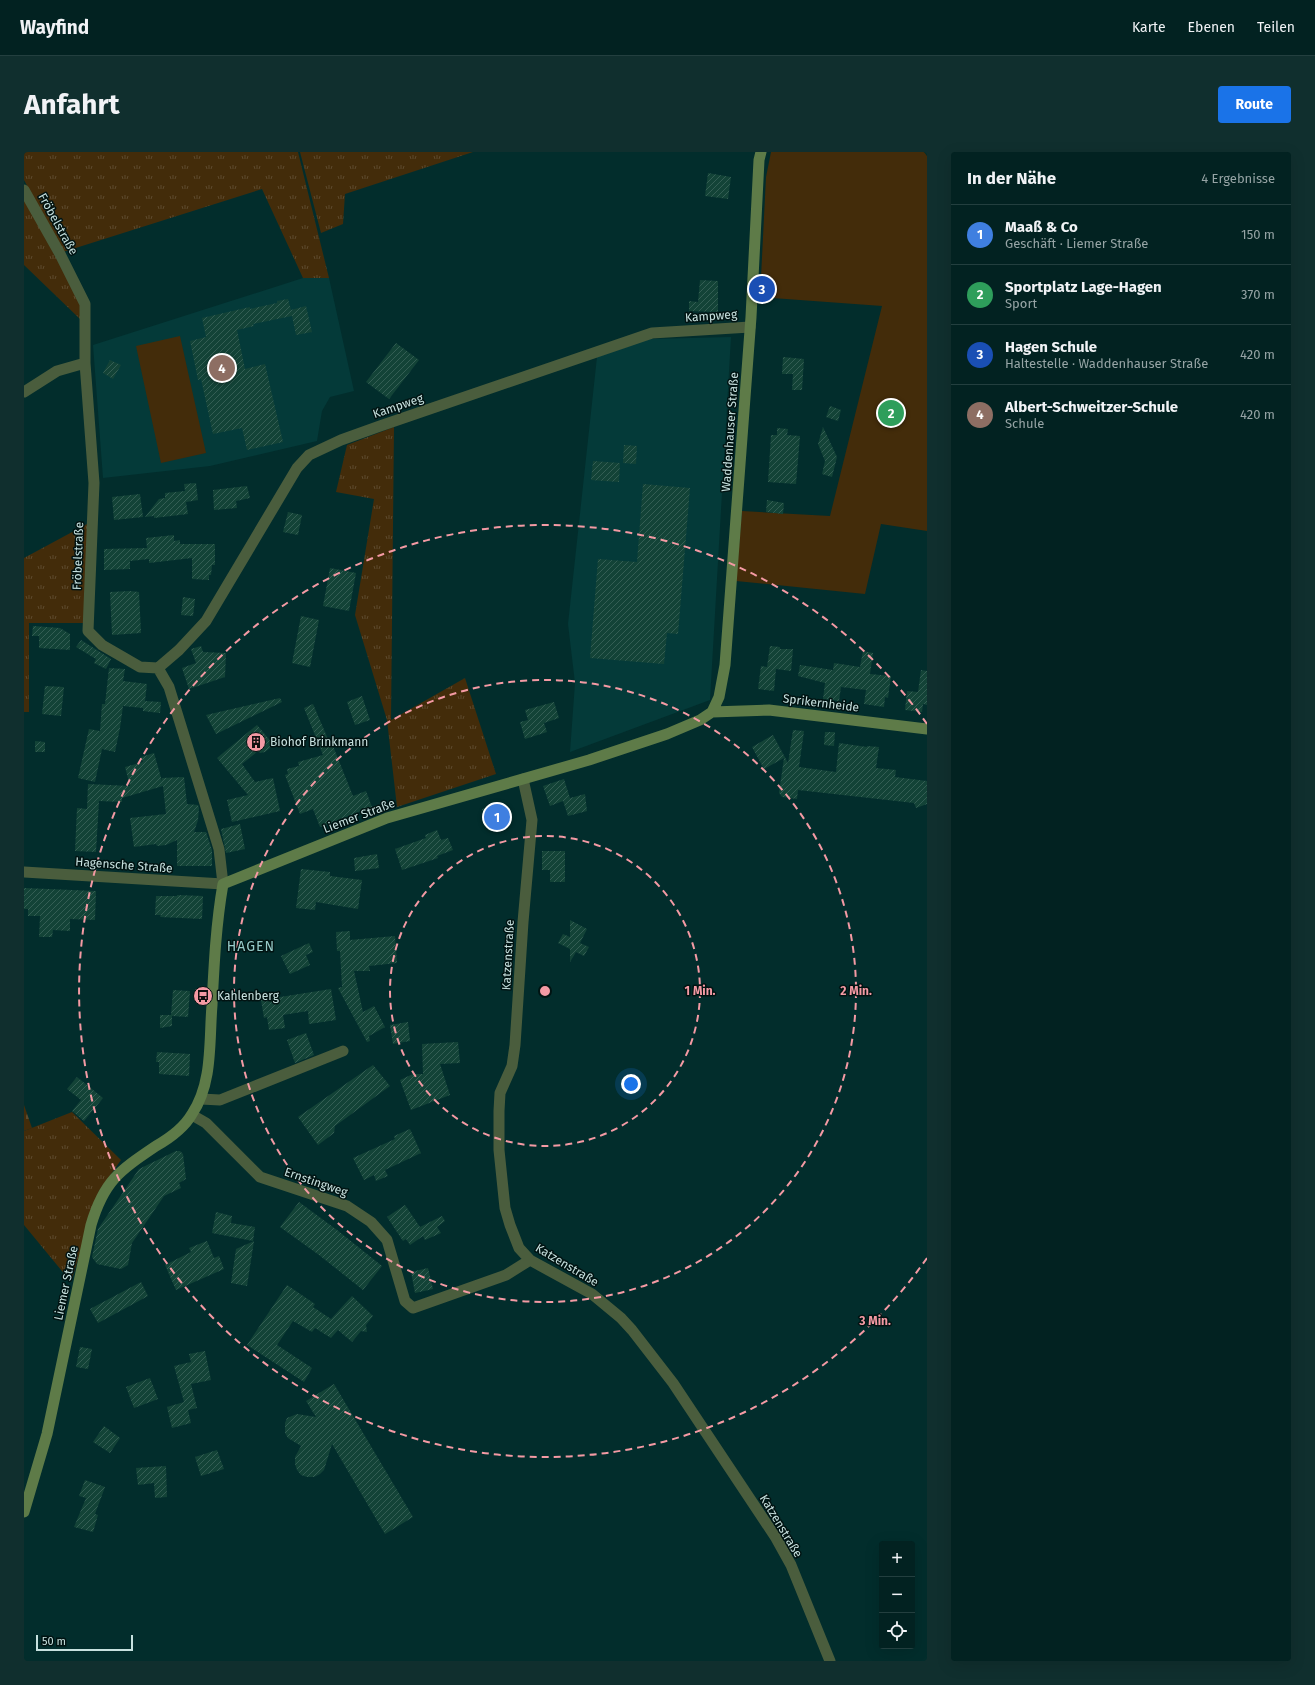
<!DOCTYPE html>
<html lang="de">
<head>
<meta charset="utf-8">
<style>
  :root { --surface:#022221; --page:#102f2e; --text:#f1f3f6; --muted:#96a4a5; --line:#233f3f; --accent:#1a73e8 }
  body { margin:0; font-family:"Fira Sans",sans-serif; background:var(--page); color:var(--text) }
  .controls { position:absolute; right:12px; bottom:12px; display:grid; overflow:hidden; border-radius:4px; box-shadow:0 4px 16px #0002 }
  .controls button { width:36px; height:36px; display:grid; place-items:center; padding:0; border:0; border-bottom:1px solid var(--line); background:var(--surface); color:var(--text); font:20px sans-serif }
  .scale { position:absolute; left:12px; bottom:10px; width:97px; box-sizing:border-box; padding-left:4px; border:2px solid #c7e1df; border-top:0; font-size:11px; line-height:14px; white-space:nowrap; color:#c7e1df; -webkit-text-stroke:3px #011312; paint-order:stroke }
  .you { position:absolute; left:607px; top:932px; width:14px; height:14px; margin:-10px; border:3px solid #fff; border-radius:50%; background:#1a73e8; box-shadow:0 0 0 6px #1a73e833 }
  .badge { display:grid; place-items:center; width:26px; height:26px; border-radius:50%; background:var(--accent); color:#fff; font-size:13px; font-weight:700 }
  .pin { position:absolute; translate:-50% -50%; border:2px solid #fff; box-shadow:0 1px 4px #0006 }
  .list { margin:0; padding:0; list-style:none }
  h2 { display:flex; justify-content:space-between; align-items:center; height:52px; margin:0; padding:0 16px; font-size:17px }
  h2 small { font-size:13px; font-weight:400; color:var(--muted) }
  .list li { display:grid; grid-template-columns:26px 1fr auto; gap:12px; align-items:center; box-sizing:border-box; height:60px; padding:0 16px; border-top:1px solid var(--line) }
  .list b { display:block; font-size:15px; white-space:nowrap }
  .list p { margin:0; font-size:13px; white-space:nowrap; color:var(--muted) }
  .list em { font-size:13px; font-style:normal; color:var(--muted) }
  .icon { flex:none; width:22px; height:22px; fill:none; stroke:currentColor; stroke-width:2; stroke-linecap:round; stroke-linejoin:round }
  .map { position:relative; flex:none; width:903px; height:1509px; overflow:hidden; border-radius:4px }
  header { display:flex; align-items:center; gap:24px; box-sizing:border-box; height:56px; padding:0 20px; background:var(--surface); border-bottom:1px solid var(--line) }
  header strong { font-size:19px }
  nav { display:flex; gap:22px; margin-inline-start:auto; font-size:14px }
  .intro { display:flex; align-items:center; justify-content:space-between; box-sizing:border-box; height:96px; padding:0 24px }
  h1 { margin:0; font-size:28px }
  .button { padding:10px 18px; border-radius:4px; background:var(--accent); color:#fff; font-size:14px; font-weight:700 }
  main { display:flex; gap:24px; padding:0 24px }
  aside { flex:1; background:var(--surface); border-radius:4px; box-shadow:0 4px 16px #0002 }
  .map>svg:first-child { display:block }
  .built { fill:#043a39 }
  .grass { fill:url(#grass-tufts) }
  .cemetery { fill:url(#cemetery-stones) }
  .garden { fill:#432c0a }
  .building { fill:url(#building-hatch) }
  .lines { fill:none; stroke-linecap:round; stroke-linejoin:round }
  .minor { stroke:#4a5d3d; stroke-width:11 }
  .tertiary { stroke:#4a5d3d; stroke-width:11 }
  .secondary { stroke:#5e7b48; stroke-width:11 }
  .ring { fill:none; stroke:#f49aa4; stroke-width:2; stroke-dasharray:7 5 }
  .labels { text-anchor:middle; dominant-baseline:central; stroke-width:3; stroke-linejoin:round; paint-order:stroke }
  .street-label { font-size:12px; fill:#c7e1df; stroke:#011312 }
  .poi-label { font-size:12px; fill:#c7e1df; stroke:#011312; text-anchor:start }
  .quarter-label { font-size:14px; letter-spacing:1px; fill:#96cbc9; stroke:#011312 }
  .centre { fill:#f49aa4; stroke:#011312; stroke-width:2 }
  .ring-label { font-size:12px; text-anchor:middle; font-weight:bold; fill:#f49aa4; stroke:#011312; stroke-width:3; stroke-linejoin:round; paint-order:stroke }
</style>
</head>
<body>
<header>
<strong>Wayfind</strong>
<nav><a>Karte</a><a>Ebenen</a><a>Teilen</a></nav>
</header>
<div class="intro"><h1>Anfahrt</h1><a class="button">Route</a></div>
<main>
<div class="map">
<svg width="903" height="1509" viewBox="0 0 903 1509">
  <defs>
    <pattern id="grass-tufts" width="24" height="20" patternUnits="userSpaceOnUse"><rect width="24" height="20" fill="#432c0a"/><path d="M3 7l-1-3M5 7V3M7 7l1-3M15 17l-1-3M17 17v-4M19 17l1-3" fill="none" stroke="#5d4a2d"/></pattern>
    <pattern id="cemetery-stones" width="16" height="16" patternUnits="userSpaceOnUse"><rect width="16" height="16" fill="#432c0a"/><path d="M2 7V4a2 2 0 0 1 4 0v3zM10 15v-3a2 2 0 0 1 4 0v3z" fill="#5d4a2d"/></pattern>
    <pattern id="building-hatch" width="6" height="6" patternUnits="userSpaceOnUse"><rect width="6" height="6" fill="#134337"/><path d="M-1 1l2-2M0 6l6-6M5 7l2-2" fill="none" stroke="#345e54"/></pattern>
  </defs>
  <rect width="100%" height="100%" fill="#022d2c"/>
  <path class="built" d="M279,126H305L330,239L306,245L298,259L293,289L186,314L79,326L69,193Z
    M707,185L686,548L546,600L551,531L544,472L573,205L626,187Z"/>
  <path class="grass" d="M0,0H274L305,126H279L238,37L39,100L0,28Z
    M276,0H449L321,42L319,72L297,81Z
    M0,45L56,151V167L0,113Z
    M370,275L367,568L441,526L472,622L373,655L363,568L331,463L350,347L312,340L323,293Z
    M63,372L68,471H5V560H0V406Z
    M48,960L97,1008L75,1039L47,1130L0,1073V979Z"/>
  <path class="cemetery" d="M0,953L8,976L0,979Z"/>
  <path class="garden" d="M747,0H900L903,4V379L857,372L841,442L712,429L718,359L806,364L858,154L736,145L742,25Z
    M156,184L182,301L137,311L112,194Z"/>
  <path class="building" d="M684,21L707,25L704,47L681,44Z
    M676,128L694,129V160L665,159V149L674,150Z
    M264,147L267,158L282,154L288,180L272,183L268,164L229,172L230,174L213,178L221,217L241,212L259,290L223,298L218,276L189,282L177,227L174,228L166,189L182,185L178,166L226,155V157L253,151V149Z
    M372,191L395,208L365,247L342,230Z
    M759,205L780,207L778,238H768L769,222H758Z
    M86,208L97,213L89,227L79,221Z
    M806,254L817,258L814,269L802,265Z
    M799,275L813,305L808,325L798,322L801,309L794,292Z
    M753,276L764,277L763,283L776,284L772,332L744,330L747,283H753Z
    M600,293L613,294L612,312L599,311Z
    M569,309L596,311L595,330L567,328Z
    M172,331L174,348L162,350L164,362L130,366V364L121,365L135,347L141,346V341L161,339L160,332Z
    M619,332L666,336L654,482L643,481L640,512L566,506L574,407L613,410Z
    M223,334L226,346L212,349L213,356L190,358L189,338Z
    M116,342L119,365L90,368L88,345Z
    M743,348L760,351L759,362L742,360Z
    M264,360L278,363L274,383L259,380Z
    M150,383V389L156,388V392H191V413H188L187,423H185V428L168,427V406L125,411V407L106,409V417L80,418V397L123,396L122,386Z
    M306,416L332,421L325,459L299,454Z
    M106,439L115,440L117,481L88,483L86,440Z
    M159,445L171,447L169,464L157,463Z
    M277,464L295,468L286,515L268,511Z
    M9,474L36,476L46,482V498L15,496V484H8Z
    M57,488L87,507L82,517L70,511L72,507L52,495Z
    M177,494L179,500L202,501L201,525L165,537L158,516L172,511L167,497Z
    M746,494L756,495V497H769L767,519L752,517L750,539L734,537L737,514L743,515Z
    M839,499L849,501L846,522L867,524L864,546L861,545L860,555L840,552L842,538L817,535L815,549L799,547L801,531L774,524L776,513L809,518L810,511L836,515Z
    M85,516L101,517L99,529L123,532L121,549L137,550L136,561L119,559V556L99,554L96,576L91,600L78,597L71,630L54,626L65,577L76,579L78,552H81Z
    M897,518L903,519V553L899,552L898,560L881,558L883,539L894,540Z
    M21,534L40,535L37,564L18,562Z
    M338,544L346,568L331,573L323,550Z
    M256,546L258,550L192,582L182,563Z
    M530,550L535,566L520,571L523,580L501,587L496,570L504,568L501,558Z
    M289,552L307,594H309L329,644L342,639L348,655L296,675L289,657L276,662L261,623L264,622L263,617L275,614L274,610L299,603L280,556Z
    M233,573L250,593L241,600L236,601L234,599L218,612L231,630L249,626L256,659L208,670L203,648L224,643L193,606Z
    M769,578L780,579L775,615L812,620L815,591L843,595V594L855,595L852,616L872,618L871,625L903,629V652L892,656L890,651L774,638L773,647L758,645L755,641L760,606L740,617L728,595L749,583L764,611Z
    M801,580H811L810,594L800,593Z
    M11,589L21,590V600H11Z
    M130,601L138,629V626L160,625L163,652L174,653L175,656L174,668L170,680H182L188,698V714H153V688L142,693L133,694L132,692L110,695L106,666L142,662L139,634L98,646V650L75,649L72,700L51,699L53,656L63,657L64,632L106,634L101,615L119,610L117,605Z
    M540,627L546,646L561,642L563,659L544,664L539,649L526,654L519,634Z
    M480,651L487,673L465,679L458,657Z
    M216,672L221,697L202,701L197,677Z
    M413,678L417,688L424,686L429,698L413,704L414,706L378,718L371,697L402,686L401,683Z
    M518,699H541V730H526V718H518Z
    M353,702L355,716L331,719L330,706Z
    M277,717L306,720V724L338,728L334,757L292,750L291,758L272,756Z
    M0,736L72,739L71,768L46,767V779L29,778L28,785H15L16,764H4V757H0Z
    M153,743L179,744L178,767L136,765L137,763H131L132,744H153Z
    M546,768L563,777L556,791L565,795L560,804L552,800L546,810V797L534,791L539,782L546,785Z
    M326,779V788L371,784L373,811L345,814L346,819H330L339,860L350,854L361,875L345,884L346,889L343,890L314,836L318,835L316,799H313L312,780Z
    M285,791L289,800L282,803L286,813L266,822L257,804Z
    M307,837L312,868L285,872L284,859L259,863L261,876L245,878L243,865L240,866L237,848Z
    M149,838L166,839L164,865L148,864V874L136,876V863H147Z
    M384,870L386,889L369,892L366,873Z
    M282,881L290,903L271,911L263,888Z
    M434,890L436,911L416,912L426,943L387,958L376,928L389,922H399L398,892Z
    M133,900L166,902L165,924L135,922V910H132Z
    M349,913L366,934L311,974L310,981L294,993L274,965Z
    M53,925L79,946L60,969L48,959L57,948L43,937Z
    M386,977L397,1001L361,1018L364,1024L352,1029L350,1023L340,1028L329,1006L371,987L370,984Z
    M152,999H156L159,1002L162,1027L155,1031L157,1036L140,1044L108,1091L104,1113L97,1117L73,1112L68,1105L74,1077L115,1017Z
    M275,1050L313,1078L358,1114L339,1138L295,1103L256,1075Z
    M381,1053L396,1075L418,1064L421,1069L413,1075L417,1081L401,1088L399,1084L386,1093L382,1087L379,1089L363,1065Z
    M192,1060L208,1064L207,1071L231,1075L229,1089L188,1081Z
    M183,1089L190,1106L195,1104L200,1117L152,1138L141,1113L167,1100L165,1096Z
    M230,1089L223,1134L207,1131L212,1097Z
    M404,1116L409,1137L391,1141L387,1120Z
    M117,1130L124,1144L74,1171L66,1157Z
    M263,1133L291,1152L289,1155L307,1167L328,1144L349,1164L342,1173L343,1180L337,1179L328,1190L314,1178L307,1186L291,1176L288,1180L269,1169L253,1193L288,1216L280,1230L223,1193Z
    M56,1195L68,1197L64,1217L52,1215Z
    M181,1199L187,1228L167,1232L173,1256L164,1258L167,1271L148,1276L143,1255L160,1250L150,1214L167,1210L165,1202Z
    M126,1226L134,1247L110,1256L102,1235Z
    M310,1232L389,1365L361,1382L308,1292L300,1318L296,1322L290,1325H283L277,1323L273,1318L271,1312V1305L277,1294L264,1286L261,1281V1271L263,1266L273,1262L292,1265L282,1249Z
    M80,1274L96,1286L86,1301L69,1290Z
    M193,1298L200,1317L177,1324L171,1305Z
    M142,1314L143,1345L131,1346L130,1331L114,1333L112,1316Z
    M61,1328L81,1335L71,1362L74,1363L69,1380L50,1375L62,1346L55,1344Z"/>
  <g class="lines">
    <path class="minor" d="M0,38L36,102L61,152V211L70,331L64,479L78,493L116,515L134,516L145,535L195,697L199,732
      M0,240L33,219L61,211
      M134,516L155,498L182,469L273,316L285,303L317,288L356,274L628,181L726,175
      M499,627L508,668L499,770L491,893L488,914L476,941L475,959V998L481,1056L486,1073L495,1096L506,1108L568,1142L597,1166L608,1178L649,1231L752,1386L767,1413L806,1509
      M177,947L196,948L319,899
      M168,963L182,971L236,1025L323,1054L347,1070L363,1088L381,1149L389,1156L482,1123L506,1108"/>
    <path class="tertiary" d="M0,720L199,732"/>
    <path class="secondary" d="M688,560L745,558L903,577
      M0,1360L23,1282L67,1073C80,1029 95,1019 132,994C146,986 160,976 168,962C189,931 185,889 188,853C190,813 192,772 199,732L363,666L565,608L643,582L676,568L688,560L695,545L701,513L727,165L735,8L737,0"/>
  </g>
  <g class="ring">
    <circle cx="521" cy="839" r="155"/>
    <circle cx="521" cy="839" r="311"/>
    <path d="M903 1106A466 466 0 1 1 903 572"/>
  </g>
  <defs>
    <symbol id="building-disc" viewBox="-11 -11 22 22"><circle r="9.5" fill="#f49aa4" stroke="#011312"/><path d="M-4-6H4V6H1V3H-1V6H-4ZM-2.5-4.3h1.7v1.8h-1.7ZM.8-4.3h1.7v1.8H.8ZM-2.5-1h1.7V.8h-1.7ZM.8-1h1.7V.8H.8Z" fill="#111"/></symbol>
    <symbol id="bus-disc" viewBox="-11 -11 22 22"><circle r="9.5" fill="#f49aa4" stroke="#011312"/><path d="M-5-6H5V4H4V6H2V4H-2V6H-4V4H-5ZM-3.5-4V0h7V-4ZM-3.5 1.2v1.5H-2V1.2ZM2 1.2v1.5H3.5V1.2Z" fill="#111"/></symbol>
  </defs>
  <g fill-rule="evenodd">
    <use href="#building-disc" x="221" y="579" width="22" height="22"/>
    <use href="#bus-disc" x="168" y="833" width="22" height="22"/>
  </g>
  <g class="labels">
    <g class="street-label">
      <text transform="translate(34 72) rotate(61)">Fröbelstraße</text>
      <text transform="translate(687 164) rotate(-4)">Kampweg</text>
      <text transform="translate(374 254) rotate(-19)">Kampweg</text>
      <text transform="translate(706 280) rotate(-86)">Waddenhauser Straße</text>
      <text transform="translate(54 404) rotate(-88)">Fröbelstraße</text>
      <text transform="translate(797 551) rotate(7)">Sprikernheide</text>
      <text transform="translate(335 664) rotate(-21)">Liemer Straße</text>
      <text transform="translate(100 713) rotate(4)">Hagensche Straße</text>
      <text transform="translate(484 803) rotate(-87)">Katzenstraße</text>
      <text transform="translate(292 1030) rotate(19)">Ernstingweg</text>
      <text transform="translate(543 1113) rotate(31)">Katzenstraße</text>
      <text transform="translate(42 1131) rotate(-78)">Liemer Straße</text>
      <text transform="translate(757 1374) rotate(59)">Katzenstraße</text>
    </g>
    <g class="poi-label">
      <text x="246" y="590">Biohof Brinkmann</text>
      <text x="193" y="844">Kahlenberg</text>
    </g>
    <g class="quarter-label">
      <text x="227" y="794">HAGEN</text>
    </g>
  </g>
  <circle cx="521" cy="839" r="6" class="centre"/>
  <g class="ring-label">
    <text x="676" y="843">1 Min.</text>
    <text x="832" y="843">2 Min.</text>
    <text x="851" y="1173">3 Min.</text>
  </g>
</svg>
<div class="controls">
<button>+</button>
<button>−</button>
<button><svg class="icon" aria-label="locate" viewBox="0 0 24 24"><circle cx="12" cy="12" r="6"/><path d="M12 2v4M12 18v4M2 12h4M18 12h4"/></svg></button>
</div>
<div class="scale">50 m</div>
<div class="you"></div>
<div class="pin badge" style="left:473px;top:665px;background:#3f7fe0">1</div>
<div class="pin badge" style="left:867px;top:261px;background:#2e9e5b">2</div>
<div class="pin badge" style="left:738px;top:137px;background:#1a4fb4">3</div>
<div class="pin badge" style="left:198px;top:216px;background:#8d6e63">4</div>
</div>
<aside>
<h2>In der Nähe<small>4 Ergebnisse</small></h2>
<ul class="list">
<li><span class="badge" style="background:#3f7fe0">1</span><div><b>Maaß &amp; Co</b><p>Geschäft · Liemer Straße</p></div><em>150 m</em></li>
<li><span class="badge" style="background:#2e9e5b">2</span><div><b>Sportplatz Lage-Hagen</b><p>Sport</p></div><em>370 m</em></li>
<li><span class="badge" style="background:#1a4fb4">3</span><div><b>Hagen Schule</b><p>Haltestelle · Waddenhauser Straße</p></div><em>420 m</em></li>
<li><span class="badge" style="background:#8d6e63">4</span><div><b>Albert-Schweitzer-Schule</b><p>Schule</p></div><em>420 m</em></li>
</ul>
</aside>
</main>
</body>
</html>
